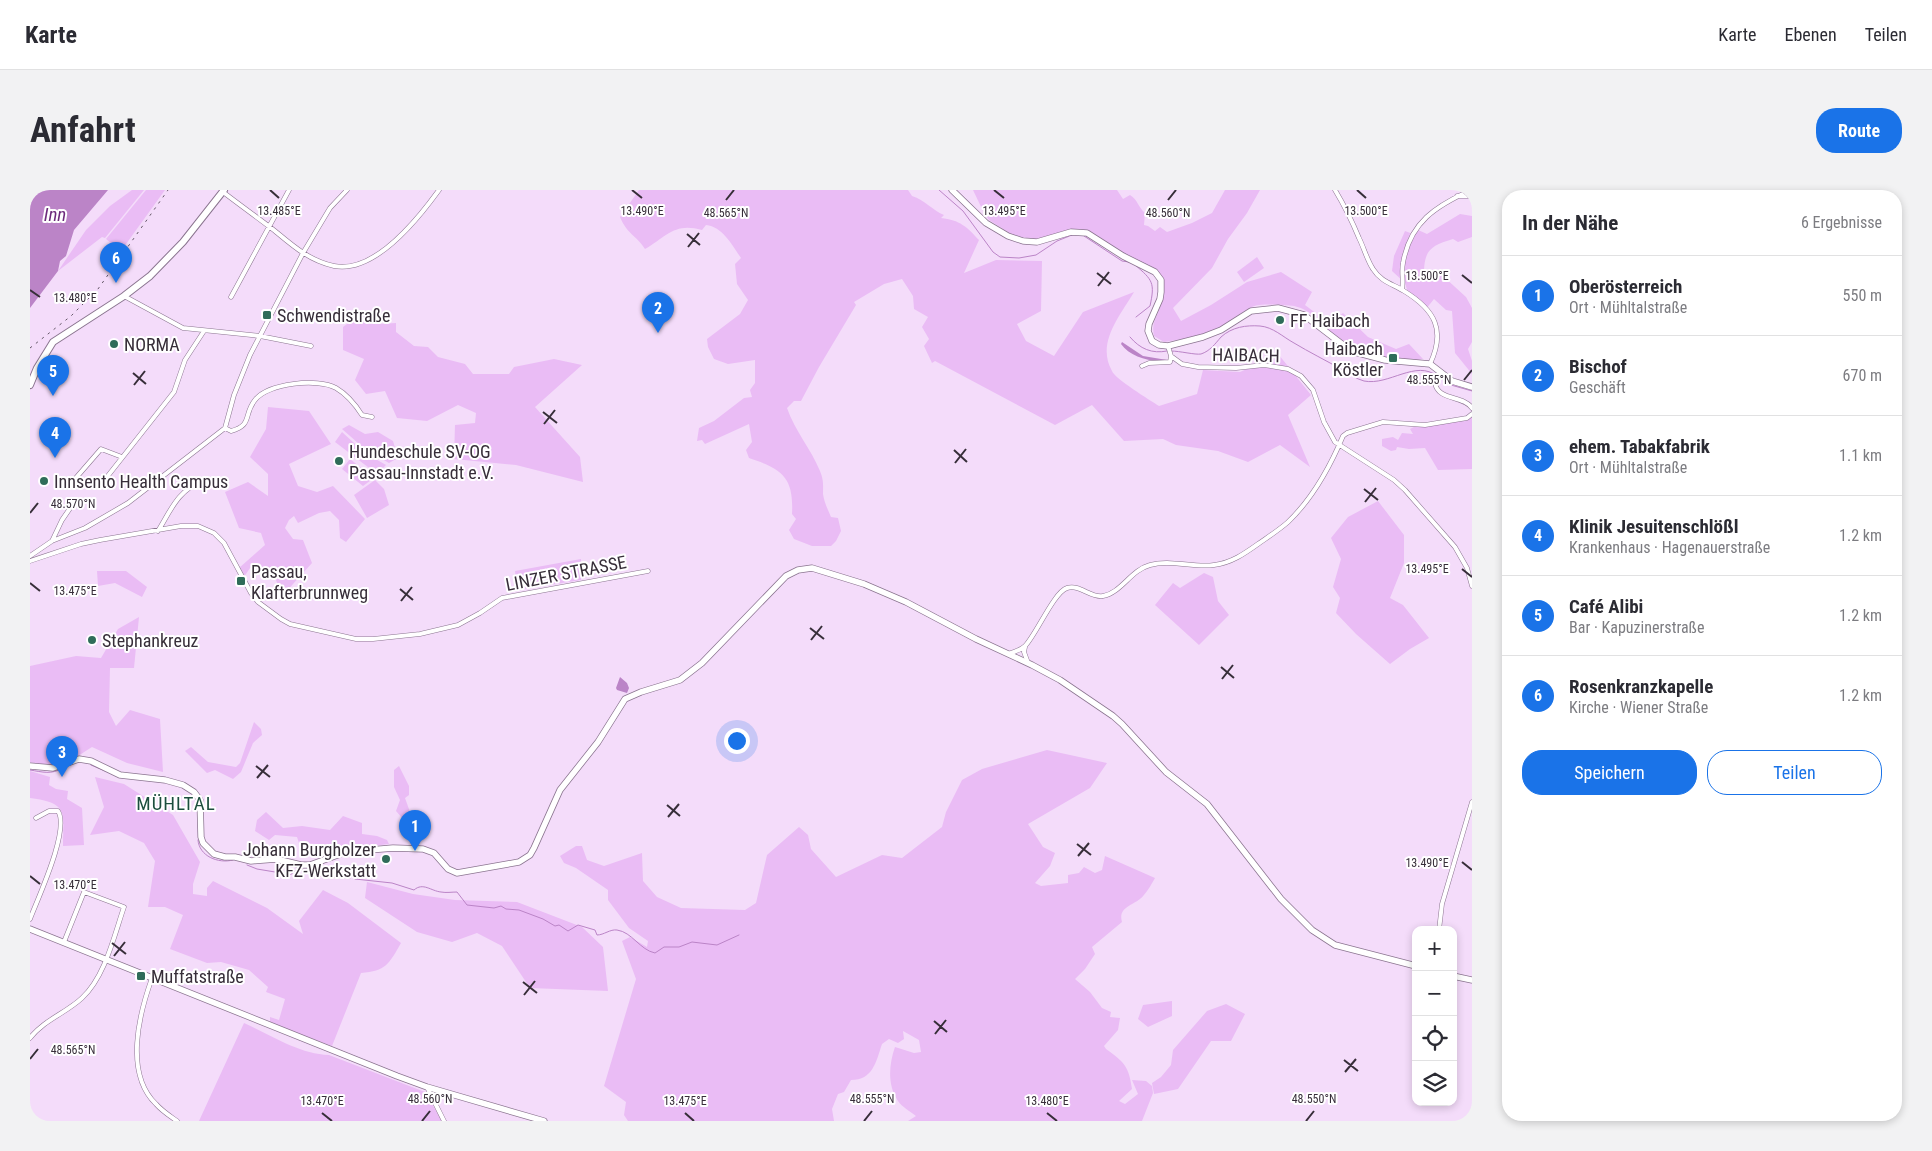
<!DOCTYPE html>
<html lang="de">
<head>
<meta charset="utf-8">
<style>
  :root { --surface:#fff; --page:#f2f2f3; --text:#2b2b33; --muted:#7c7c81; --line:#e1e1e2; --accent:#1a73e8 }
  body { margin:0; font-family:"Roboto Condensed",sans-serif; background:var(--page); color:var(--text) }
  .controls { position:absolute; right:15px; bottom:15px; display:grid; overflow:hidden; border-radius:10px; box-shadow:0 2px 8px #0003 }
  .controls button { width:45px; height:45px; display:grid; place-items:center; padding:0; border:0; border-bottom:1px solid var(--line); background:var(--surface); color:var(--text); font:25px sans-serif }
  .you { position:absolute; left:706px; top:550px; width:18px; height:18px; margin:-12px; border:4px solid #fff; border-radius:50%; background:#1a73e8; box-shadow:0 0 0 8px #1a73e833 }
  .badge { display:grid; place-items:center; width:32px; height:32px; border-radius:50%; background:var(--accent); color:#fff; font-size:16px; font-weight:700 }
  .pin { position:absolute; translate:-50% -41px; filter:drop-shadow(0 1px 2px #0008) }
  .pin::after { content:''; position:absolute; top:26px; width:18px; height:15px; background:inherit; clip-path:polygon(0 0,100% 0,50% 100%) }
  .list { margin:0; padding:0; list-style:none }
  h2 { display:flex; justify-content:space-between; align-items:center; height:65px; margin:0; padding:0 20px; font-size:21px }
  h2 small { font-size:16px; font-weight:400; color:var(--muted) }
  .list li { display:grid; grid-template-columns:32px 1fr auto; gap:15px; align-items:center; box-sizing:border-box; height:80px; padding:0 20px; border-top:1px solid var(--line) }
  .list b { display:block; font-size:19px; white-space:nowrap }
  .list p { margin:0; font-size:16px; white-space:nowrap; color:var(--muted) }
  .list em { font-size:16px; font-style:normal; color:var(--muted) }
  .actions { display:flex; gap:10px; padding:15px 20px }
  .actions a { flex:1; padding:11px 0; border:1px solid var(--accent); border-radius:20px; text-align:center; font-size:18px; color:var(--accent) }
  .actions .main { background:var(--accent); color:#fff }
  .icon { flex:none; width:28px; height:28px; fill:none; stroke:currentColor; stroke-width:2; stroke-linecap:round; stroke-linejoin:round }
  .map { position:relative; flex:none; width:1442px; height:931px; overflow:hidden; border-radius:20px }
  header { display:flex; align-items:center; gap:30px; box-sizing:border-box; height:70px; padding:0 25px; background:var(--surface); border-bottom:1px solid var(--line) }
  header strong { font-size:24px }
  nav { display:flex; gap:28px; margin-inline-start:auto; font-size:18px }
  .intro { display:flex; align-items:center; justify-content:space-between; box-sizing:border-box; height:120px; padding:0 30px }
  h1 { margin:0; font-size:35px }
  .button { padding:12px 22px; border-radius:20px; background:var(--accent); color:#fff; font-size:18px; font-weight:700 }
  main { display:flex; gap:30px; padding:0 30px }
  aside { flex:1; background:var(--surface); border-radius:20px; box-shadow:0 2px 8px #0003 }
  .map>svg:first-child { display:block }
  .green { fill:#eabcf5 }
  .water { fill:#bb84c7 }
  .lines { fill:none; stroke-linecap:round; stroke-linejoin:round }
  .stream { stroke:#bb84c7; stroke-width:1 }
  .street-casing { stroke:#8b7590; stroke-width:5 }
  .secondary-casing { stroke:#8b7590; stroke-width:7 }
  .primary-casing { stroke:#8b7590; stroke-width:8 }
  .street { stroke:#fff; stroke-width:4 }
  .secondary { stroke:#fff; stroke-width:5.5 }
  .primary { stroke:#fff; stroke-width:6 }
  .rail { stroke:#655868; stroke-width:1; stroke-dasharray:2.5 5; stroke-linecap:butt }
  .ticks { fill:none; stroke:#372e39; stroke-width:2 }
  .poi-dot { fill:#2f6c59; stroke:#fff; stroke-width:2 }
  .labels { text-anchor:middle; dominant-baseline:central; stroke-width:4; stroke-linejoin:round; paint-order:stroke }
  .poi-label { font-size:18px; fill:#372e39; stroke:#fff; text-anchor:start }
  .street-label { font-size:18px; fill:#372e39; stroke:#fff }
  .water-label { font-size:19px; font-style:italic; fill:#6c2a7b; stroke:#fff }
  .neighbourhood-label { font-size:19px; letter-spacing:1px; fill:#1c4e3e; stroke:#fff }
  .ticks-label { font-size:12px; text-anchor:middle; fill:#372e39; stroke:#fff; stroke-width:4; stroke-linejoin:round; paint-order:stroke }
</style>
</head>
<body>
<header>
<strong>Karte</strong>
<nav><a>Karte</a><a>Ebenen</a><a>Teilen</a></nav>
</header>
<div class="intro"><h1>Anfahrt</h1><a class="button">Route</a></div>
<main>
<div class="map">
<svg width="1442" height="931" viewBox="0 0 1442 931">
  <rect width="100%" height="100%" fill="#f4dcfa"/>
  <path class="green" d="M102,0H114L75,48L72,47L28,81L56,40L80,16Z
    M116,0H135L91,61L76,49Z
    M609,0H878L882,6C895,10 902,20 914,25L911,28C930,30 937,37 949,50L934,83L966,70L1012,71L1011,121L987,134L996,151L1024,166L1053,122L1104,102C1090,126 1066,153 1082,181C1085,189 1120,210 1129,216L1167,204L1173,180L1210,182L1249,165L1281,205L1258,225L1280,277L1250,255L1218,272L1188,261L1146,255L1133,249L1094,251L1062,215L1025,235L905,171L902,173L894,156L899,149L892,137L898,127L884,119L883,106L872,89L854,94L824,112L826,115L789,177L771,211H764L757,218C765,241 781,259 790,281C794,291 793,295 793,304C794,312 798,320 801,327L808,328L811,341L806,351L801,356H782L764,349L759,340L766,329L762,324C764,287 752,279 719,268L716,260L722,252L719,234L675,254L672,250L667,251L669,238L684,231L714,208L722,207L720,200L725,193V170L698,174L684,169L678,157L677,149L710,124L718,110L707,94L705,74L711,68C702,55 693,37 676,35L672,40C645,32 637,46 615,59C606,45 597,44 590,27Z
    M943,0H1087L1093,9L1100,5C1108,10 1108,17 1115,23L1114,35L1118,36L1125,41L1130,37L1137,42L1162,33L1182,23L1195,0H1230L1217,23L1198,49L1182,78L1143,118L1151,131L1181,115L1217,92L1251,82L1282,102L1275,115L1300,134L1313,123L1338,147L1366,159L1379,154L1393,169C1368,173 1328,167 1309,150C1295,138 1283,120 1264,116C1254,115 1230,113 1222,117C1209,123 1199,134 1186,140C1171,148 1151,149 1134,152L1124,146C1121,132 1127,129 1130,116C1133,106 1133,97 1132,88L1057,40L1006,49L984,46L959,30L953,21Z
    M1430,24L1442,26V47L1428,52L1423,49C1400,56 1394,60 1394,85L1413,86L1436,107L1442,118V152L1438,159L1442,171V184L1425,163L1422,121L1416,120L1404,109L1396,119L1378,103L1375,93L1362,81L1364,66L1375,41L1383,44L1386,39L1397,44Z
    M1227,67L1234,78L1214,92L1207,82Z
    M333,122L350,134L366,133V142L384,156L398,157L408,167L435,174L443,184H479L484,177L524,169L552,175L505,217L550,267L553,292L486,275L424,269L425,235L445,233L446,223L428,215L397,231L367,228L355,201L336,204L325,190L334,169L313,160V137Z
    M238,217L279,221L301,254L259,274L268,296L287,302L303,296L335,329L316,352L310,348L309,330L300,321L289,323L268,333L264,326L259,330L255,338L263,349L273,350L282,373L254,404L251,401L245,388L229,376L220,378L214,387L209,378L235,355L231,343L209,338L195,302L218,292L238,306V284L220,267L236,239Z
    M1442,223V279L1408,280L1395,258L1379,259L1367,257L1366,260L1361,261L1352,256V249L1363,247L1368,250L1372,243L1383,244L1380,239C1399,229 1424,234 1442,223Z
    M319,235L335,244L348,242L363,251L368,268L359,273L336,260L312,239Z
    M312,242L335,263L356,275L347,284L305,252Z
    M320,269L344,288L333,296L312,279Z
    M345,290L354,299L359,315L337,328L324,305Z
    M1348,311L1374,345V373L1360,408L1373,415L1399,448L1380,459L1360,474L1326,444L1306,423L1310,408L1303,397L1311,369L1301,348L1318,327Z
    M551,369V390L487,400L485,381Z
    M67,381H96L117,397L112,407L85,393L68,396Z
    M1174,383L1183,387L1188,411L1199,425L1169,455L1125,415L1143,393L1150,398Z
    M109,427L104,478H80L79,522L86,536L100,520L130,529L133,582L97,573L62,557C35,574 33,579 0,572V476L46,466L71,468L88,439Z
    M224,532L231,539L232,545L223,553L211,582L203,589L185,580L177,583L155,561L161,557L178,572L206,577L210,573Z
    M1017,560L1077,573L1060,598L998,634L1013,657L1025,663L1020,676L1005,693L1011,696L1038,693V685L1049,683L1054,677L1065,683L1072,680L1075,666L1125,688C1121,695 1116,704 1110,709C1101,716 1088,718 1092,732L1062,757L1065,764L1055,779L1045,789L1060,802L1072,818L1081,822L1080,827L1090,828L1088,840L1074,856L1076,859C1094,872 1099,876 1102,899L1089,911L1095,914L1108,904L1102,890L1116,891L1122,896L1123,903L1112,931H878L886,926C880,921 872,917 868,911C857,895 859,874 865,857L884,863L891,862L889,850L873,841L874,849L868,853L859,849L852,854C846,872 843,890 821,890L814,902L808,904L802,919L804,931H598L594,925L596,912L574,896L606,789L592,751L600,747L617,757L618,751L599,738L578,710V700L546,678L534,673L530,666L546,656H552L557,670L574,676L612,663L613,691L627,707L651,718L715,720L726,713L737,665L769,637L778,645L781,659L806,687L852,665L872,668L912,637L916,622L932,590L952,579Z
    M369,576L379,596V605L375,608L380,622L373,629L366,621L370,610L364,597V580Z
    M0,581L20,587L19,595L26,599L38,601L37,609L52,618L54,655L33,656C33,622 39,613 0,608Z
    M65,587L94,594L143,625L170,672L163,694V704L177,706V698L183,691L237,718L273,744L269,731L293,700L318,713L371,753C359,774 356,781 331,783L302,856L240,833V827L249,830L255,809L236,802L238,797L219,780L191,772L177,773L140,759L153,725L135,717H118L125,671L114,653L89,641L60,645L74,617Z
    M236,622L253,638L272,636L300,640L313,626L332,633V644L347,646L357,650L359,654L309,660L305,655L269,653L267,647L245,645L239,650L225,641L227,630Z
    M337,692L383,704L425,710L487,712L552,737L573,757L578,801L500,798L472,756L447,743L422,752L387,742L335,708Z
    M1142,811V826L1118,837L1108,829L1113,815Z
    M1196,814L1215,824L1201,851H1181L1148,899L1124,904L1122,893L1131,887L1141,875L1143,860L1177,821Z
    M214,833C241,845 269,864 299,865L395,902L412,931H169Z"/>
  <path class="water" d="M0,0H78L44,40L36,66L30,71L28,81L0,118Z
    M1092,152L1113,166L1137,170C1122,173 1100,167 1091,154Z
    M590,487L597,493L599,498L597,503L587,500L586,498Z"/>
  <g class="lines">
    <path class="stream" d="M909,0L933,21L963,62L970,67L989,68L1006,65L1027,51L1042,45
      M1054,46L1092,71L1099,72
      M1105,75C1123,90 1125,93 1120,116L1106,127
      M1100,147C1110,159 1122,164 1137,161
      M1141,161C1150,161 1165,165 1171,164C1180,161 1185,154 1191,147C1202,137 1216,135 1230,136C1243,137 1253,147 1264,153C1279,162 1295,170 1311,179C1318,183 1326,189 1334,191C1359,196 1386,169 1407,186
      M1411,188L1421,195L1442,201
      M61,575L87,586
      M0,580C13,582 21,585 33,578
      M168,650C169,666 188,674 203,670
      M217,675L227,679L245,682
      M250,683C259,687 260,686 267,679L270,678L287,686L320,688
      M325,689L362,693L384,700C393,692 401,701 411,702C416,703 422,702 427,702L437,715L464,718L471,716L476,719L489,720L513,729L525,736L529,735L538,741L548,735L565,740L567,745C574,745 580,739 587,740C602,742 610,760 625,763L634,757H649L662,752L687,755L709,745"/>
    <defs>
      <path id="street" d="M1305,0C1314,15 1322,31 1329,48C1334,58 1337,70 1343,79C1351,92 1363,94 1374,101C1405,120 1416,140 1400,174
        M193,2C210,15 228,28 245,41C263,56 280,71 304,76C345,84 388,29 409,0
        M1427,6H1442
        M1372,100C1374,91 1371,82 1373,73C1380,32 1406,16 1441,0
        M94,106L153,138L230,146L281,156
        M201,107L259,0
        M1138,156L1141,166L1152,174L1168,177L1206,178L1234,175L1258,179L1271,186L1283,200L1294,232L1305,252L1364,290L1375,300L1425,357L1437,378L1442,396
        M1112,176L1119,173L1140,172L1141,166
        M1411,182L1405,193C1408,211 1433,205 1442,218
        M195,238L204,205L220,165L273,63L300,18L317,0
        M73,292L144,202L155,170L174,141
        M38,297L71,259L92,267
        M128,341C142,318 147,302 173,290
        M22,351L32,330L43,314
        M0,366L22,351L55,338L98,313L195,238L201,241C223,235 213,225 225,210C238,193 288,188 306,198C318,205 325,214 332,225L342,227
        M0,371L51,354L70,350L151,336H168L184,343L194,353L221,403L228,412L251,429L260,434L326,449H343L390,444L428,435L450,423L472,408L618,381
        M995,457L994,462L998,473
        M978,464C984,462 991,460 995,456C1006,445 1024,402 1037,398C1050,394 1060,408 1073,406C1091,403 1101,380 1120,375C1140,369 1163,378 1184,375C1201,373 1214,364 1228,354C1238,347 1249,340 1258,332C1283,308 1300,277 1313,246L1317,243L1353,232L1395,235L1437,228L1442,224
        M0,729C8,708 40,640 28,621H19L6,628
        M1409,740L1412,714L1442,612
        M122,788C109,824 94,883 126,914C132,921 140,926 147,931
        M0,848C14,830 36,823 52,808C75,787 84,746 94,717L54,702L34,752
        M397,897L414,931"/>
      <path id="secondary" d="M922,0L956,33L978,46L993,51L1007,52L1041,42L1057,43L1093,66L1125,82L1131,90V102L1130,109L1119,134L1118,141L1122,151L1129,155L1138,156L1173,147L1191,140L1221,121L1248,118L1274,125L1321,161L1355,170L1400,174L1422,191L1442,197
        M0,576L23,578L49,569L61,571L90,585L135,590L153,595L164,602L170,610L171,647L173,653L184,664L195,667H205L221,671L246,669L271,675H280L316,662L363,658L393,659L404,663L418,679L427,683L489,672L500,665L504,658L530,600L568,552L595,509L611,502L650,490L672,473L756,386L768,380L782,378L834,394L876,412L946,449L1002,475L1030,490L1083,526L1092,534L1136,582L1177,614L1251,709L1282,740L1305,755L1386,776
        M0,739L367,886L397,897L514,931
        M1423,786L1442,790"/>
      <path id="primary" d="M0,195L7,178L23,152L94,106L120,86L153,52L194,0"/>
    </defs>
    <use href="#street" class="street-casing"/>
    <use href="#secondary" class="secondary-casing"/>
    <use href="#primary" class="primary-casing"/>
    <use href="#street" class="street"/>
    <use href="#secondary" class="secondary"/>
    <use href="#primary" class="primary"/>
    <path class="rail" d="M0,158L41,126L68,99L138,0"/>
  </g>
  <path class="ticks" d="M240,0L249,8M602,0L612,8M964,0L974,8M1327,0L1336,8M696,10L704,0M1138,10L1146,0M657,44L670,55M658,57L669,43M1067,83L1081,94M1432,85L1442,93M1068,96L1079,82M0,100L10,107M103,183L116,194M1434,190L1442,180M104,195L115,181M513,222L527,233M514,234L525,220M924,260L937,272M925,273L936,259M1334,299L1348,310M1335,312L1346,298M0,323L8,313M1432,379L1442,387M0,393L10,401M370,399L383,410M371,411L382,397M780,438L794,449M781,450L792,436M1191,477L1204,488M1192,489L1203,475M226,576L240,587M227,588L238,575M637,615L650,626M638,627L649,614M1047,654L1061,665M1048,666L1059,653M1432,672L1442,680M0,686L10,694M82,753L96,764M84,766L95,752M493,792L507,803M494,805L505,791M904,831L917,842M905,844L916,830M0,869L8,859M1314,870L1328,881M1315,882L1326,869M292,923L302,931M655,923L664,931M1017,923L1027,931M392,931L400,921M834,931L842,921M1276,931L1284,921"/>
  <g class="poi-dot">
    <rect x="232" y="120" width="10" height="10" rx="2.5"/>
    <circle cx="1250" cy="130" r="5"/>
    <circle cx="84" cy="154" r="5"/>
    <rect x="1358" y="163" width="10" height="10" rx="2.5"/>
    <circle cx="309" cy="271" r="5"/>
    <circle cx="14" cy="291" r="5"/>
    <rect x="206" y="386" width="10" height="10" rx="2.5"/>
    <circle cx="62" cy="450" r="5"/>
    <circle cx="356" cy="669" r="5"/>
    <rect x="106" y="781" width="10" height="10" rx="2.5"/>
  </g>
  <g class="labels">
    <g class="poi-label">
      <text x="247" y="125">Schwendistraße</text>
      <text x="1260" y="130">FF Haibach</text>
      <text x="94" y="154">NORMA</text>
      <text x="1353" y="158" text-anchor="end">Haibach<tspan x="1353" dy="21">Köstler</tspan></text>
      <text x="319" y="261">Hundeschule SV-OG<tspan x="319" dy="21">Passau-Innstadt e.V.</tspan></text>
      <text x="24" y="291">Innsento Health Campus</text>
      <text x="221" y="381">Passau,<tspan x="221" dy="21">Klafterbrunnweg</tspan></text>
      <text x="72" y="450">Stephankreuz</text>
      <text x="346" y="659" text-anchor="end">Johann Burgholzer<tspan x="346" dy="21">KFZ-Werkstatt</tspan></text>
      <text x="121" y="786">Muffatstraße</text>
    </g>
    <g class="street-label">
      <text transform="translate(1216 165) rotate(1)">HAIBACH</text>
      <text transform="translate(536 383) rotate(-11)">LINZER STRASSE</text>
    </g>
    <g class="water-label">
      <text x="25" y="24">Inn</text>
    </g>
    <g class="neighbourhood-label">
      <text x="146" y="613">MÜHLTAL</text>
    </g>
  </g>
  <g class="ticks-label">
    <text x="249" y="25">13.485°E</text>
    <text x="612" y="25">13.490°E</text>
    <text x="974" y="25">13.495°E</text>
    <text x="1336" y="25">13.500°E</text>
    <text x="696" y="27">48.565°N</text>
    <text x="1138" y="27">48.560°N</text>
    <text x="1397" y="90">13.500°E</text>
    <text x="45" y="112">13.480°E</text>
    <text x="1399" y="194">48.555°N</text>
    <text x="43" y="318">48.570°N</text>
    <text x="1397" y="383">13.495°E</text>
    <text x="45" y="405">13.475°E</text>
    <text x="1397" y="677">13.490°E</text>
    <text x="45" y="699">13.470°E</text>
    <text x="43" y="864">48.565°N</text>
    <text x="400" y="913">48.560°N</text>
    <text x="842" y="913">48.555°N</text>
    <text x="1284" y="913">48.550°N</text>
    <text x="292" y="915">13.470°E</text>
    <text x="655" y="915">13.475°E</text>
    <text x="1017" y="915">13.480°E</text>
  </g>
</svg>
<div class="controls">
<button>+</button>
<button>−</button>
<button><svg class="icon" aria-label="locate" viewBox="0 0 24 24"><circle cx="12" cy="12" r="6"/><path d="M12 2v4M12 18v4M2 12h4M18 12h4"/></svg></button>
<button><svg class="icon" aria-label="layers" viewBox="0 0 24 24"><path d="M12 4l9 5-9 5-9-5zM3 14l9 5 9-5"/></svg></button>
</div>
<div class="you"></div>
<div class="pin badge" style="left:385px;top:661px">1</div>
<div class="pin badge" style="left:628px;top:143px">2</div>
<div class="pin badge" style="left:32px;top:587px">3</div>
<div class="pin badge" style="left:25px;top:268px">4</div>
<div class="pin badge" style="left:23px;top:206px">5</div>
<div class="pin badge" style="left:86px;top:93px">6</div>
</div>
<aside>
<h2>In der Nähe<small>6 Ergebnisse</small></h2>
<ul class="list">
<li><span class="badge">1</span><div><b>Oberösterreich</b><p>Ort · Mühltalstraße</p></div><em>550 m</em></li>
<li><span class="badge">2</span><div><b>Bischof</b><p>Geschäft</p></div><em>670 m</em></li>
<li><span class="badge">3</span><div><b>ehem. Tabakfabrik</b><p>Ort · Mühltalstraße</p></div><em>1.1 km</em></li>
<li><span class="badge">4</span><div><b>Klinik Jesuitenschlößl</b><p>Krankenhaus · Hagenauerstraße</p></div><em>1.2 km</em></li>
<li><span class="badge">5</span><div><b>Café Alibi</b><p>Bar · Kapuzinerstraße</p></div><em>1.2 km</em></li>
<li><span class="badge">6</span><div><b>Rosenkranzkapelle</b><p>Kirche · Wiener Straße</p></div><em>1.2 km</em></li>
</ul>
<div class="actions"><a class="main">Speichern</a><a>Teilen</a></div>
</aside>
</main>
</body>
</html>
